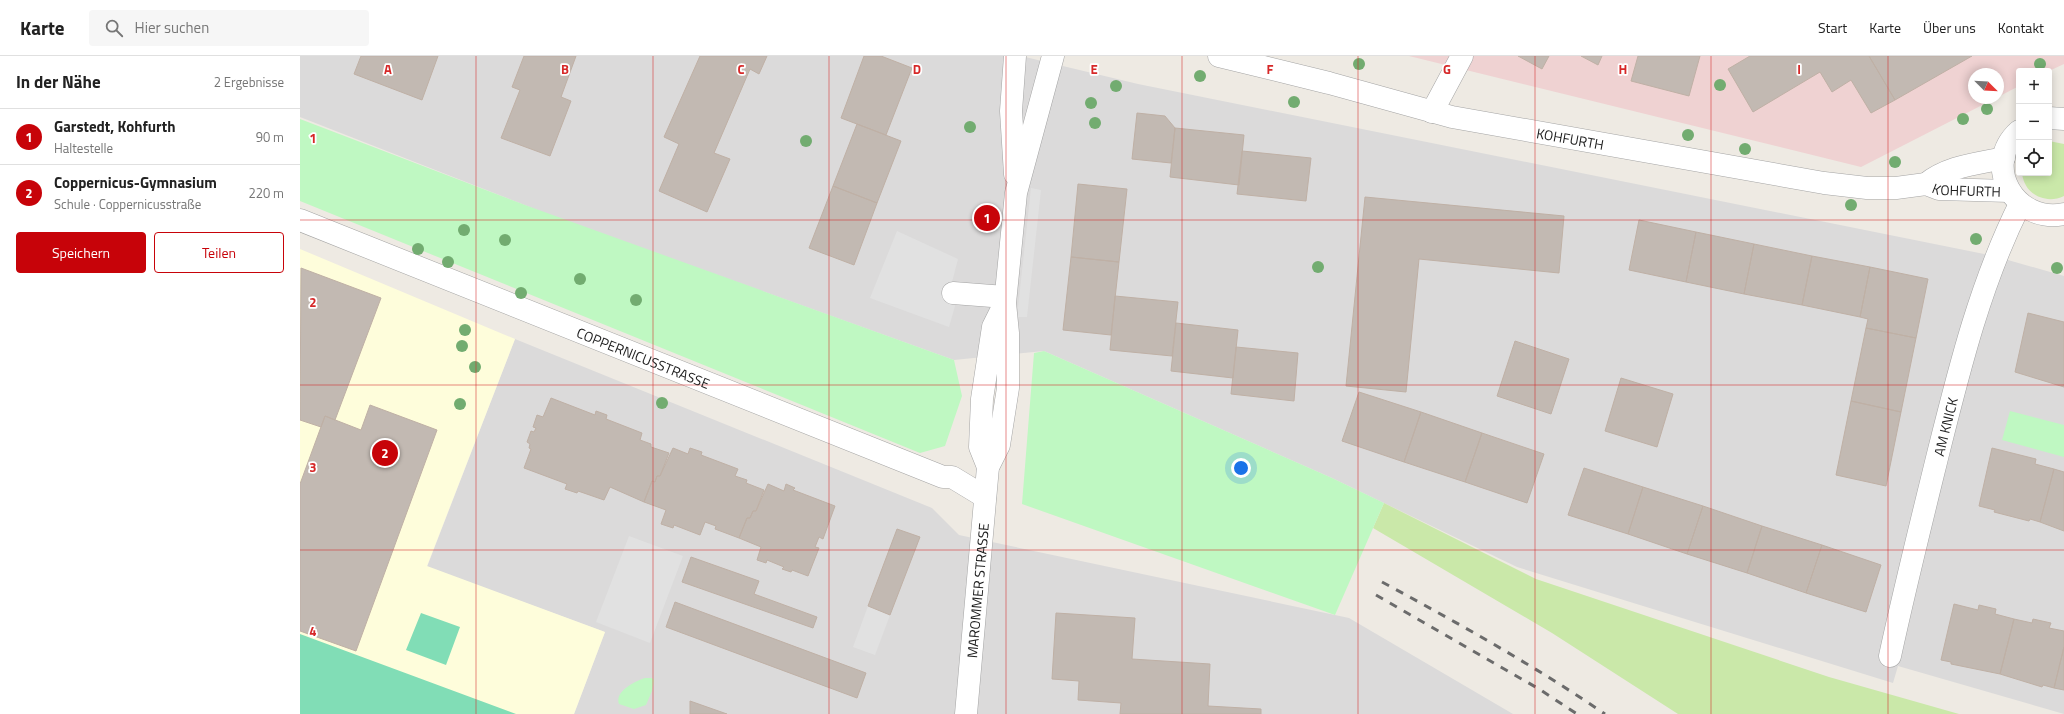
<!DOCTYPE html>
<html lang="de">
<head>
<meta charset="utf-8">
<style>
  :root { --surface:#fff; --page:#f6f6f6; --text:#222; --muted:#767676; --line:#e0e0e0; --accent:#c70309 }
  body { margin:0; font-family:"Titillium Web",sans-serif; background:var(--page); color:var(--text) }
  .controls { position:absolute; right:12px; top:12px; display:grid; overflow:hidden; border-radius:4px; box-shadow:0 2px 10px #0003 }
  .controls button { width:36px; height:36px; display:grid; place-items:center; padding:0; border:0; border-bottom:1px solid var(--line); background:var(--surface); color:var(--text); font:20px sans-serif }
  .compass { position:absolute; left:1668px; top:12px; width:36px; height:36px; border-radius:50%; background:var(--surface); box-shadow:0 2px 10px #0003; rotate:114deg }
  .you { position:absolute; left:941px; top:412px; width:14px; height:14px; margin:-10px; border:3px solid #fff; border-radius:50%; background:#1a73e8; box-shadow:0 0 0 6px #1a73e833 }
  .badge { display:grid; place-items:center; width:26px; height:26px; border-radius:50%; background:var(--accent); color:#fff; font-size:13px; font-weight:700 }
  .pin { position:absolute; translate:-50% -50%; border:2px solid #fff; box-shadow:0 1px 4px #0006 }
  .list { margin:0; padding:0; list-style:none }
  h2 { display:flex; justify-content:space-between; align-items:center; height:52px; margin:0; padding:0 16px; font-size:17px }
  h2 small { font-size:13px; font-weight:400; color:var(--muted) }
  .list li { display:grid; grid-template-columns:26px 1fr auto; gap:12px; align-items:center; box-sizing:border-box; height:56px; padding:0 16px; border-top:1px solid var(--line) }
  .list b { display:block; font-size:15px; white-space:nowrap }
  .list p { margin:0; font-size:13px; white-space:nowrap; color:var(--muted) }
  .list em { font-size:13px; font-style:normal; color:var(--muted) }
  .actions { display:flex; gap:8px; padding:12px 16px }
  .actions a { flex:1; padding:9px 0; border:1px solid var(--accent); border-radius:4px; text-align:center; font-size:14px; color:var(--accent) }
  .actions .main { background:var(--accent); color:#fff }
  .icon { flex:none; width:22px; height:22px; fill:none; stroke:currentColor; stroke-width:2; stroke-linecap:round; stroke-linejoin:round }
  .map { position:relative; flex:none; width:1764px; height:658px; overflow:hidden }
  header { display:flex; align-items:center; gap:24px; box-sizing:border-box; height:56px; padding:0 20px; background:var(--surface); border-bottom:1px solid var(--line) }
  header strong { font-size:19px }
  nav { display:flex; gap:22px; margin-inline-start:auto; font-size:14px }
  .search { width:280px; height:36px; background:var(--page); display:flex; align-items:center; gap:10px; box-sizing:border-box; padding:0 14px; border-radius:4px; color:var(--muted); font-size:15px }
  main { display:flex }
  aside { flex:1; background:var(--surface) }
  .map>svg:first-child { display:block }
  .residential { fill:#dbdada }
  .commercial { fill:#efd2d2 }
  .education { fill:#fefddb }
  .grass { fill:#cae8a9 }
  .park { fill:#bff8c2 }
  .pitch { fill:#81ddb6 }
  .parking { fill:#e1e1e1 }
  .building { fill:#c2b9b2; stroke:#bfb0a5 }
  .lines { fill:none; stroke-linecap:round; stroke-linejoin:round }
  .minor-casing { stroke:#a4a4a4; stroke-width:23 }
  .minor { stroke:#fff; stroke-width:22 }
  .rail { stroke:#6b6b6b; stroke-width:3; stroke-dasharray:8 8; stroke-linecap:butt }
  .tree { fill:#72ac70 }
  .grid { fill:none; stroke:#d62828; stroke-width:1; stroke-opacity:0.55 }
  .labels { text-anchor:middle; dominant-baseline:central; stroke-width:3.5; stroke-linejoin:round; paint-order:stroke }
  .street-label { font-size:14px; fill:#1d1d1d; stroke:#fff }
  .grid-label { font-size:13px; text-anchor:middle; font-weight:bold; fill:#d62828; stroke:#fff; stroke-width:3.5; stroke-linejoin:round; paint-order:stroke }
</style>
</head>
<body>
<header>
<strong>Karte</strong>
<div class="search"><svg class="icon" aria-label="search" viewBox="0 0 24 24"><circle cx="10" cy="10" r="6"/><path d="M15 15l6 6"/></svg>Hier suchen</div>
<nav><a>Start</a><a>Karte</a><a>Über uns</a><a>Kontakt</a></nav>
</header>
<main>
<aside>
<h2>In der Nähe<small>2 Ergebnisse</small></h2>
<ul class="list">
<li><span class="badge">1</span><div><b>Garstedt, Kohfurth</b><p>Haltestelle</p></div><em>90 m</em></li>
<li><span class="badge">2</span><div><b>Coppernicus-Gymnasium</b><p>Schule · Coppernicusstraße</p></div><em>220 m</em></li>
</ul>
<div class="actions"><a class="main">Speichern</a><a>Teilen</a></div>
</aside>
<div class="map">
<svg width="1764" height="658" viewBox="0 0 1764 658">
  <rect width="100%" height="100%" fill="#eeeae3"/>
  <path class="residential" d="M0,0H721L838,28L1694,200L1764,220V658L1598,610L1593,627L1217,511L1032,422L744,295L654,304L250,159L0,61Z
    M215,283L632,452L659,479L1049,562L1213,658H274L305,576L127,511Z"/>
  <path class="commercial" d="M1109,0H1764V8L1749,15H1719V30L1698,41V18H1674V42H1696L1561,111Z"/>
  <path class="education" d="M0,193L215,283L127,510L305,576L274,658H0Z"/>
  <path class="grass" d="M1749,85L1764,88V140C1745,149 1724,138 1722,117H1749Z
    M1084,447L1236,523L1529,621L1659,658H1378L1252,577L1073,472Z"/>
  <path class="park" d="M0,63L225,149L654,304L662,340L645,390L620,397L0,145Z
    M744,295L1032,422L1084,447L1035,559L722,448L734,297Z
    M1710,355L1764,369V401L1702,384Z
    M345,622H352L354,624L352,635L346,649L334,653L319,648C314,635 336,625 345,622Z"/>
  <path class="pitch" d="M121,557L160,571L146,609L106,594Z
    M0,578L216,658H0Z"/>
  <path class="parking" d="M731,132L741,134L727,261H717Z
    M597,175L658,203L652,226L655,250L649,271L570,242Z
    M329,480L383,500L350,587L296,566Z
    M568,550L590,559L575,599L553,591Z"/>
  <path class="building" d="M61,0H138L122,44L54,18Z
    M224,0H276L261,41L271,45L250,100L201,82L220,34L212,31Z
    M400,0H467L459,18L450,13L414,97L430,103L407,156L359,135L379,88L364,81Z
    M564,0H581L612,12L586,79L541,62Z
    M1218,0H1249L1242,13Z
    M1281,0H1302L1298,9Z
    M1338,0H1400L1389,40L1331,25Z
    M1450,0H1569L1595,44L1571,57L1551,24L1532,36L1520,16L1453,56L1428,13Z
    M1569,0H1672L1595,44Z
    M837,57L865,60L875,72L871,107L832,103Z
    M557,68L601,85L577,147L533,130Z
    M875,72L944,79L939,129L870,121Z
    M942,95L1011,102L1006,145L937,138Z
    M778,128L827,133L819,206L771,201Z
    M533,130L577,147L554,209L509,192Z
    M1065,141L1264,160L1259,217L1119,203L1106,336L1046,330Z
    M1339,164L1396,176L1386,226L1329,214Z
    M1396,176L1454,188L1444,238L1386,226Z
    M1454,188L1512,200L1502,249L1444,238Z
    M1512,200L1570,211L1560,261L1502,249Z
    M771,201L819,206L811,279L763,274Z
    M1570,211L1628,223L1616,282L1566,272L1568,263L1560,261Z
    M1,212L81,242L35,364L25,360L21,371L0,364Z
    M815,240L878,246L872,300L810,294Z
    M1728,257L1764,266V331L1715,316Z
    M876,267L938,274L933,322L871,315Z
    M1566,272L1616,282L1601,356L1551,345Z
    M1215,285L1269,303L1251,358L1197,340Z
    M936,291L998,297L994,345L931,338Z
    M1321,322L1373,338L1357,391L1305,375Z
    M1059,336L1121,356L1104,406L1042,385Z
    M251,342L295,359L296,355L307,359L306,363L342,377L340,384L351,388V391L369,397L360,420H357L355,426L352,425L344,446L310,431L304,444L278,435L277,437L265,433L267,428L224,412L231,393L229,392L230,388L227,386L231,375L234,376L236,372L233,371L237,359L243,361Z
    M1551,345L1601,356L1586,430L1536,419Z
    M70,349L137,374L56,595L0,575V428L25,360L61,374Z
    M1121,356L1182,377L1165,426L1104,406Z
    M1182,377L1244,398L1227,447L1165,426Z
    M373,392L388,398L390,392L402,396L401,399L438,413L435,420L447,424L446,427L464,434L456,455H453L450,462H447L439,482L415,473L416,470L405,466L400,479L374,469L373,472L361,468L366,454L344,446L352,425L355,426L357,420H360Z
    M1692,392L1736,403L1735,408L1754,413L1740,466L1730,463L1729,465L1694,456L1695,454L1679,450Z
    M1284,412L1343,431L1328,478L1268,459Z
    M1754,413L1764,416V475L1740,466Z
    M468,428L484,435L486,428L495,432L493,434L535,450L523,483L519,481L515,491L519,492L508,520L492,514L491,516L482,513L484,511L467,504L466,507L457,504L461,491L439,482L447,462H450L453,455H456Z
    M1343,431L1403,450L1387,498L1328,478Z
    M1403,450L1462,470L1447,517L1387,498Z
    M1462,470L1522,489L1506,537L1447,517Z
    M597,473L620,481L590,559L568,550Z
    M1522,489L1581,509L1566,556L1506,537Z
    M391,501L459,525L454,538L517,561L513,572L382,526Z
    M375,546L566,617L557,642L366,571Z
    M1654,548L1678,554L1679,549L1696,553L1695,558L1714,563L1700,618L1651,608V606L1641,604Z
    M756,557L835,562L832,603L910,608L908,650L961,653V658H820L821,647L778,644L779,625L752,623Z
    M1714,563L1732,567L1733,563L1751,567L1749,572L1764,575V591L1754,632L1743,629L1742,631L1700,618Z
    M1764,591V634L1754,632Z
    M390,645L427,658H390Z"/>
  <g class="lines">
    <defs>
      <g id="minor">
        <path d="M715,0L711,55L715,118"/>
        <path id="s1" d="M919,0L1029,27L1152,61L1524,127L1567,132H1596L1626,128L1639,133L1709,135"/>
        <path d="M1132,56L1162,0"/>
        <path d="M1749,62L1764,63"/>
        <path d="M1719,75C1681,109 1715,168 1764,158"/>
        <path d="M1626,128C1648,110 1677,108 1704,102"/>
        <path id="s2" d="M0,164L643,421H652L685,441"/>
        <path d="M653,237L705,241"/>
        <path d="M688,411L680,391L682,343L693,271L704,249"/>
        <path id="s3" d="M1590,600C1605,531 1622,463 1639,394C1660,310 1681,226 1720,148"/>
        <path id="s4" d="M666,658L688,411L699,389L708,332V277L705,247L716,137L753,0"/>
      </g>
    </defs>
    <use href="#minor" class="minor-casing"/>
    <use href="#minor" class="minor"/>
    <path class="rail" d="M1082,526C1158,567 1233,609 1305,658
      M1076,539L1239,633L1277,658"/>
  </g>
  <g class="tree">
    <circle cx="1059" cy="8" r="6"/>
    <circle cx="1740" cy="8" r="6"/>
    <circle cx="900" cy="20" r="6"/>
    <circle cx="1420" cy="29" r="6"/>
    <circle cx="816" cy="30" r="6"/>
    <circle cx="994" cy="46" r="6"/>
    <circle cx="791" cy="47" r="6"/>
    <circle cx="1687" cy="53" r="6"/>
    <circle cx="1663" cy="63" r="6"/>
    <circle cx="795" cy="67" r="6"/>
    <circle cx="670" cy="71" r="6"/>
    <circle cx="1388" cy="79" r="6"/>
    <circle cx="506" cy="85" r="6"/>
    <circle cx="1445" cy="93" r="6"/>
    <circle cx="1595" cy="106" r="6"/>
    <circle cx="1551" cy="149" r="6"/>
    <circle cx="164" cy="174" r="6"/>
    <circle cx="1676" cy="183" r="6"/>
    <circle cx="205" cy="184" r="6"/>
    <circle cx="118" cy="193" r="6"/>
    <circle cx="148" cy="206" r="6"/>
    <circle cx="1018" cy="211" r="6"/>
    <circle cx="1757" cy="212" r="6"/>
    <circle cx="280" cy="223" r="6"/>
    <circle cx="221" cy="237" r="6"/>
    <circle cx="336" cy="244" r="6"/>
    <circle cx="165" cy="274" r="6"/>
    <circle cx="162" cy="290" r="6"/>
    <circle cx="175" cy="311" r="6"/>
    <circle cx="362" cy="347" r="6"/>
    <circle cx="160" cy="348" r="6"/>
  </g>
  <path class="grid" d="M176,0V658M353,0V658M529,0V658M706,0V658M882,0V658M1058,0V658M1235,0V658M1411,0V658M1588,0V658M0,164H1764M0,329H1764M0,494H1764"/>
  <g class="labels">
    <g class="street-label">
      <text stroke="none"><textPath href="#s1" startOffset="361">KOHFURTH</textPath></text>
      <text stroke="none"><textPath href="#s1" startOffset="763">KOHFURTH</textPath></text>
      <text stroke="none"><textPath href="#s2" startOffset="370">COPPERNICUSSTRASSE</textPath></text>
      <text stroke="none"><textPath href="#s3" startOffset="236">AM KNICK</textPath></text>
      <text stroke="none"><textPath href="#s4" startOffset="124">MAROMMER STRASSE</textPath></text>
    </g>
  </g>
  <g class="grid-label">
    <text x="88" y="18">A</text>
    <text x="265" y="18">B</text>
    <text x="441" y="18">C</text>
    <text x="617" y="18">D</text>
    <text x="794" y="18">E</text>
    <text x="970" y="18">F</text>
    <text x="1147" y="18">G</text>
    <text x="1323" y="18">H</text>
    <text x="1499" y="18">I</text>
    <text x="13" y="87">1</text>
    <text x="13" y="251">2</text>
    <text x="13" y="416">3</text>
    <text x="13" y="580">4</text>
  </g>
</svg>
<div class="controls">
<button>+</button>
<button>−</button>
<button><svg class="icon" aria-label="locate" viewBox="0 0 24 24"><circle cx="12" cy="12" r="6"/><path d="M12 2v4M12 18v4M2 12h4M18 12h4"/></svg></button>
</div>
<svg class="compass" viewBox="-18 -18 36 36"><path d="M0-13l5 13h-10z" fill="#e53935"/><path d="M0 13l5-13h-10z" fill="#767676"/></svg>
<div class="you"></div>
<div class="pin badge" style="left:687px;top:162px">1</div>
<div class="pin badge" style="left:85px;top:397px">2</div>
</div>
</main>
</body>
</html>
